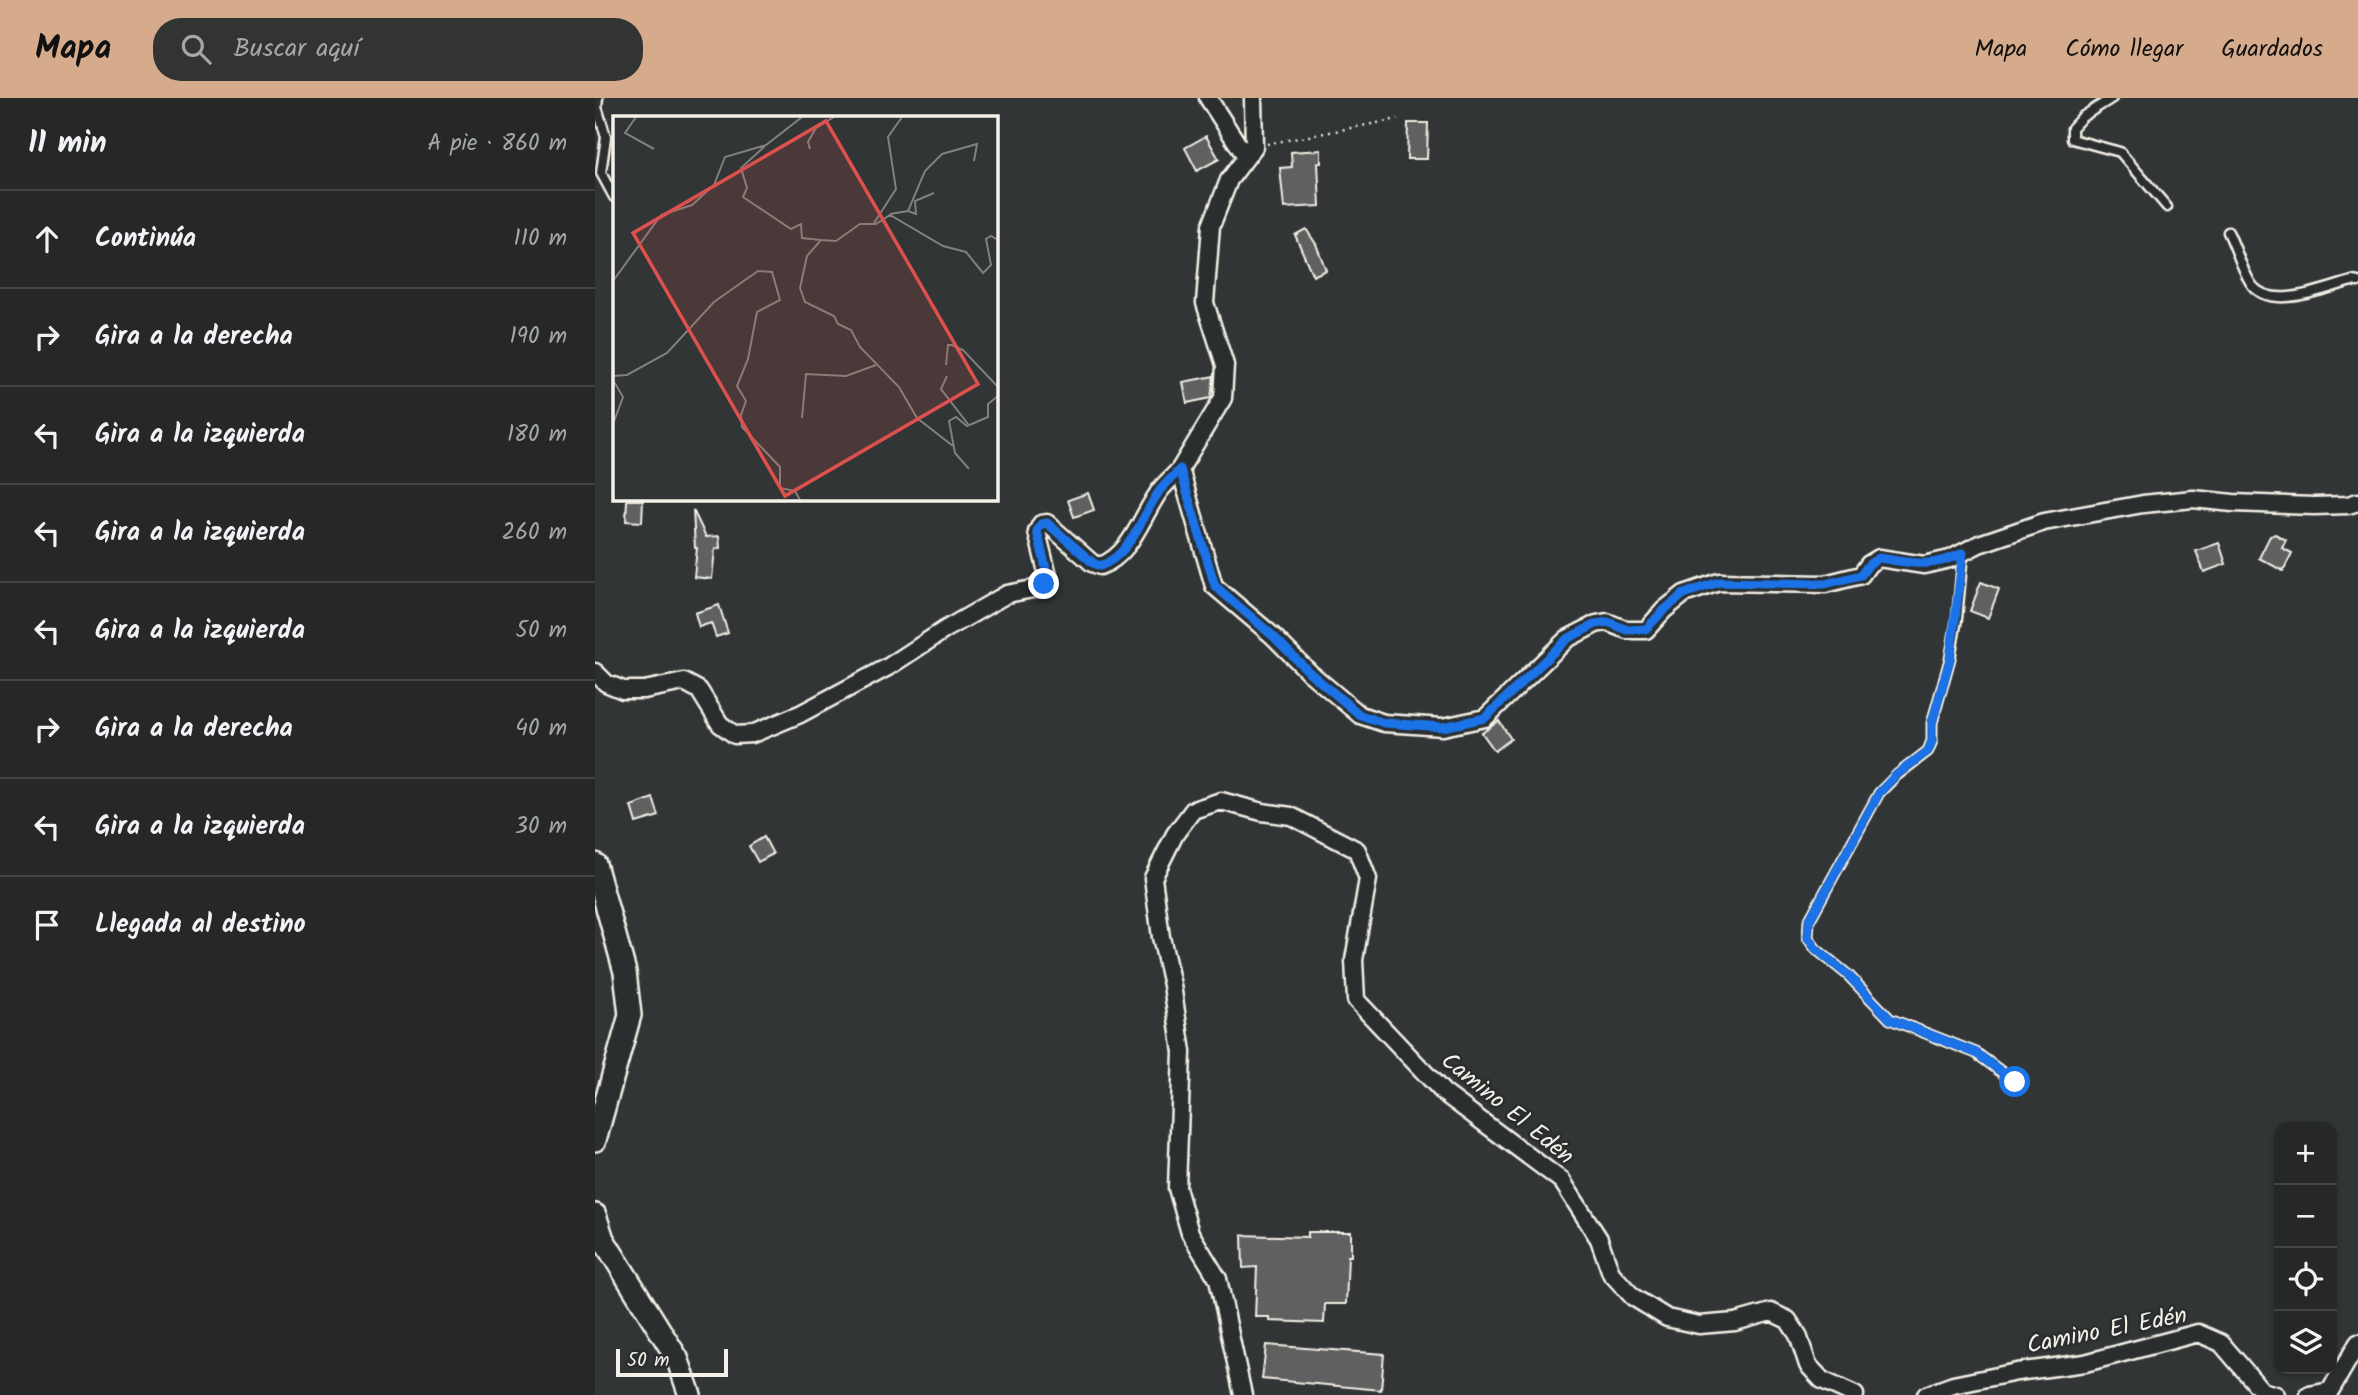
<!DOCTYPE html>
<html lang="es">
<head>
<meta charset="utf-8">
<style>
  :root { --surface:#262828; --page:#323434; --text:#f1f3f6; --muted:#a4a6a8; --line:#424445; --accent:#d6ab8b }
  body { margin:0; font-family:Kalam,sans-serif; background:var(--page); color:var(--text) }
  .controls { position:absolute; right:21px; bottom:21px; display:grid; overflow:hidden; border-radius:14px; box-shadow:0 2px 5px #0004 }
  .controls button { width:63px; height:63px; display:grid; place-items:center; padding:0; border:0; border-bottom:2px solid var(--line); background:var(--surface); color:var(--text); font:35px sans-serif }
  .scale { position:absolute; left:21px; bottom:18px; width:112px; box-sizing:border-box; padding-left:7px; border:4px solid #f4f1e8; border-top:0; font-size:19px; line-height:24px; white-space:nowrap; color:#f4f1e8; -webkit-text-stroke:5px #2a2d2e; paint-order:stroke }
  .stop { position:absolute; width:21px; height:21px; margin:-16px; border:5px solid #1a73e8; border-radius:50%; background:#fff }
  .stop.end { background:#1a73e8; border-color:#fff; box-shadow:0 2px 7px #0008 }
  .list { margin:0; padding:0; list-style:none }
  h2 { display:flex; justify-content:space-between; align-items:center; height:91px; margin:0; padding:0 28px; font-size:30px }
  h2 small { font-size:23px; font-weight:400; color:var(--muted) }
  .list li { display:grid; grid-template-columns:46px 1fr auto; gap:21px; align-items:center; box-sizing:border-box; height:98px; padding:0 28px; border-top:2px solid var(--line) }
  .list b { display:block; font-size:26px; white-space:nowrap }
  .list em { font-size:23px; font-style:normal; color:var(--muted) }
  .icon { flex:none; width:38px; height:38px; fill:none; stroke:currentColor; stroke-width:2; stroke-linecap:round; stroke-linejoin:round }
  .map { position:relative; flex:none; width:1763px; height:1297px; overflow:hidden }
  header { display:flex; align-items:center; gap:42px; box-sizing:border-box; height:98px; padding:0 35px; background:var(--accent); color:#111 }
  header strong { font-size:33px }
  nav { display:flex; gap:38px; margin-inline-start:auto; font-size:24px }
  .search { width:490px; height:63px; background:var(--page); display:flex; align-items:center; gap:18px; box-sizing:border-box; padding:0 24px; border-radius:28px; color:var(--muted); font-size:26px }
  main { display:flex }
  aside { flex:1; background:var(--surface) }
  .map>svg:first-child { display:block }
  .building { fill:#5f605f; stroke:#f4f1e8; stroke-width:2 }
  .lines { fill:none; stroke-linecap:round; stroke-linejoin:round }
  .service-casing { stroke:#f4f1e8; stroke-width:13 }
  .minor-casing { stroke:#f4f1e8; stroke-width:21 }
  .tertiary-casing { stroke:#f4f1e8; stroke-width:26 }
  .path { stroke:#f4f1e8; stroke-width:2.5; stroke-dasharray:2 5; stroke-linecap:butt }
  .service { stroke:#2a2d2e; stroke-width:8 }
  .minor { stroke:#2a2d2e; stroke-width:16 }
  .tertiary { stroke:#2a2d2e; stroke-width:21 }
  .route { stroke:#1a73e8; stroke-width:9 }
  .labels { text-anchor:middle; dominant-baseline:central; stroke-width:5; stroke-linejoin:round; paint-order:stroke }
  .street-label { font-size:24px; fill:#f4f1e8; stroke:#2a2d2e }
  .inset-road { fill:none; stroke:#80807d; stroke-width:2 }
  .view { fill:#dc504e; fill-opacity:0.15; stroke:#dc504e; stroke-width:3.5 }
  .inset-edge { fill:none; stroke:#f4f1e8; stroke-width:3.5 }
</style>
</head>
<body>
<header>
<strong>Mapa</strong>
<div class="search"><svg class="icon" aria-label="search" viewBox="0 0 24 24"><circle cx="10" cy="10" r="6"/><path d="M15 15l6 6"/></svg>Buscar aquí</div>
<nav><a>Mapa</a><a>Cómo llegar</a><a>Guardados</a></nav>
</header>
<main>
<aside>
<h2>11 min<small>A pie · 860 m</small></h2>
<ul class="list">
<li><svg class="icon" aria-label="ahead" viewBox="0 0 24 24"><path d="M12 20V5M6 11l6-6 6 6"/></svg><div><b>Continúa</b></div><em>110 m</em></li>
<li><svg class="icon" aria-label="right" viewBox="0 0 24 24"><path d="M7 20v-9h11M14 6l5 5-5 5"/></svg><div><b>Gira a la derecha</b></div><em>190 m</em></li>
<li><svg class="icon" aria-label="left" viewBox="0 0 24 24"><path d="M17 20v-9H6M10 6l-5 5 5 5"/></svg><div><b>Gira a la izquierda</b></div><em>180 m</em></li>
<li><svg class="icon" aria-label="left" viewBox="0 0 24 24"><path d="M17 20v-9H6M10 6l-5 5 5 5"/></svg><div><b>Gira a la izquierda</b></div><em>260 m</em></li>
<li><svg class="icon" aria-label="left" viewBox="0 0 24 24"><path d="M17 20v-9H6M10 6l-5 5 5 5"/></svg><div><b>Gira a la izquierda</b></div><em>50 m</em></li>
<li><svg class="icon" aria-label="right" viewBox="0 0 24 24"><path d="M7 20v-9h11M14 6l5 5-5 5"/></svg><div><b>Gira a la derecha</b></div><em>40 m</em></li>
<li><svg class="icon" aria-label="left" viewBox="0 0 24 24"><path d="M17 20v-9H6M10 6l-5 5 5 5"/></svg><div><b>Gira a la izquierda</b></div><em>30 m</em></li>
<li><svg class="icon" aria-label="arrive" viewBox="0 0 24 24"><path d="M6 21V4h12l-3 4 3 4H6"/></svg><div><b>Llegada al destino</b></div></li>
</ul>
</aside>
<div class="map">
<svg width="1763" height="1297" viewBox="0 0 1763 1297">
  <rect width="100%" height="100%" fill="#323535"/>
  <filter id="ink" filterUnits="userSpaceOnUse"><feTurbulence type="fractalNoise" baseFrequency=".0143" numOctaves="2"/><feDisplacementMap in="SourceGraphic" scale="14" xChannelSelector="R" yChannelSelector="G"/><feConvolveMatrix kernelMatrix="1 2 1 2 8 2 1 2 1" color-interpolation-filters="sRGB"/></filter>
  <g filter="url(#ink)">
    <path class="building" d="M813,25H833L832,61H812Z
      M611,38L624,61L602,73L590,50Z
      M726,52V65H723L725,108L689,110L685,70L697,69L696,54Z
      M711,131L721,146L731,172L718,178L700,137Z
      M619,278L616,300L592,305L588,284Z
      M493,395L499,412L479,419L473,402Z
      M32,402H48L47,424L31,423Z
      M98,412L111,439L124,438L125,450L120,451L117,481L99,479L102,450H100Z
      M1680,436L1691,442L1687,450L1697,455L1688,473L1664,460L1675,438Z
      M1624,445L1631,466L1609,474L1601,453Z
      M1386,484L1404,491L1393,520L1375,513Z
      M124,507L133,535L121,539L116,525L104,529L100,515Z
      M904,623L916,641L900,653L887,635Z
      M58,700L64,718L41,725L36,708Z
      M169,739L178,756L163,764L154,748Z
      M713,1134H756V1158H753L751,1206H730L729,1225L674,1223V1219H660L662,1169L648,1170L647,1137L713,1139Z
      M671,1247L789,1256L786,1292L667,1281Z"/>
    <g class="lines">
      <defs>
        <path id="service" d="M3,0L2,9L11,39L6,75L19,99
          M1517,0L1487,19L1477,30V41L1525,54L1572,109
          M1633,134C1641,150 1646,169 1655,184C1673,215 1731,190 1757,183L1763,184
          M1368,455L1362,521L1355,561L1337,625V643L1333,653L1302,677L1284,695L1214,823L1213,840L1221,851L1253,877L1295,921L1381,955L1420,984"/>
        <path id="minor" d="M613,0L651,59
          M658,0L659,49L634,82L616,128L610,205L630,267L628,300L585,371L619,488L678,538L715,575L765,617L789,625L848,629L890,620L972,541L1001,526L1012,524L1032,532H1051L1069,512L1089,496L1124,484L1230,486L1266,477L1274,466L1284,460L1329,467L1355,461L1384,446L1449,424L1548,406L1598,401L1638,405L1719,408L1753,407L1763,404
          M0,574L11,585L28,592H49L89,584L104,592L125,626L140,637L157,636L205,616L293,569L351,531L412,496L443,490L449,486L453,478L442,434L446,426L452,425L497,465L505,468C537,457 547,416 566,391C572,384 579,378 585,371
          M648,1297L623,1181L595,1135L582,1090L587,954L577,887L566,839L558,780L580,736L598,712L626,703L667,714L696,718L762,752L773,781L759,862L761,902L849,995L967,1083L1004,1141L1016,1175L1038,1199L1072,1220L1104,1227L1140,1224L1176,1214L1193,1222L1203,1237L1213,1267L1227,1282L1260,1297
          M1331,1297L1358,1287L1422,1274L1490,1265L1603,1235L1626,1245L1667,1293L1681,1297
          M1714,1297L1735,1293L1763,1245"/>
        <path id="tertiary" d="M0,766L30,874L35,917L0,1042
          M0,1117L8,1141L82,1260L95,1297"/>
      </defs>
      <use href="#service" class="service-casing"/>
      <use href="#minor" class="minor-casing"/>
      <use href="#tertiary" class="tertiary-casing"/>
      <path class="path" d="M672,46L803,21"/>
      <use href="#service" class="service"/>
      <use href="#minor" class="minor"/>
      <use href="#tertiary" class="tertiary"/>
    </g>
  </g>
  <g class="lines" filter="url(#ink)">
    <path class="route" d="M449,486L453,478L442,433L446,426L452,425L498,465L505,468C537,457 547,416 566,391C572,384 579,378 585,371L620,488L678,538L715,575L765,617L789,625L848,629L890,620L972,541L1001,526L1013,524L1032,532L1051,531L1069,512L1089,496L1124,484L1230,486L1266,477L1274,466L1284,460C1318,465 1335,471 1368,455L1355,561L1337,625V643L1333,653L1301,677L1284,695L1214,823L1213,840L1221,851L1253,877L1295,921L1381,955L1420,984"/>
  </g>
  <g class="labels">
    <g class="street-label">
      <text transform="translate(912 1011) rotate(39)">Camino El Edén</text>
      <text transform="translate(1512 1233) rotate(-11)">Camino El Edén</text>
    </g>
  </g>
  <g transform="translate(18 18)">
    <rect width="385" height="385" fill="#323535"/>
    <path class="inset-road" d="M23,1L12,17L41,33M152,30L128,52L134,72L130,81L178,113L188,108L189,122L208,124M197,33L195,26L203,12L221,1M295,95L303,98L302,85L321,77M277,98L295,95L312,55L329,38L364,28L361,45M261,107L283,73L275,21L289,1M0,165L48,99L79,89L101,69L112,41L153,29L189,1M333,249L335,229H339L350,234L385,271M0,260L14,259L54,237L101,186L145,155L159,156L167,184L144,196L135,243L124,270L133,285L128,299L129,311L167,351V372L182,375L187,384M334,260L328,273L355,308M0,264L10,281L0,308M189,302L193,258L233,260L263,249M340,330L304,302L286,271L247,231L238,214L225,208L221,200L192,186L187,172L194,140L208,124L223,125L247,108H263L277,99L330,130L353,136L370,157L378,149L373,123L378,120L385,124M356,353L342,337L336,305L343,301L354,310L375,301V288L385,280"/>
    <path class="view" d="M213,5L365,268L172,380L20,117Z"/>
    <rect width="385" height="385" class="inset-edge"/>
  </g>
</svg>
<div class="controls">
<button>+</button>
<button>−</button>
<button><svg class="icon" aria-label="locate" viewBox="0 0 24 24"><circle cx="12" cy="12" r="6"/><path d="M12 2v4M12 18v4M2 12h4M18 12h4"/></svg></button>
<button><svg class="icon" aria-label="layers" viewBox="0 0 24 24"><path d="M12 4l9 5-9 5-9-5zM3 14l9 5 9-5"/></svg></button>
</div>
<div class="scale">50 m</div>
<div class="stop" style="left:1420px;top:984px"></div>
<div class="stop end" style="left:449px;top:486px"></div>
</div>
</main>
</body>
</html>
